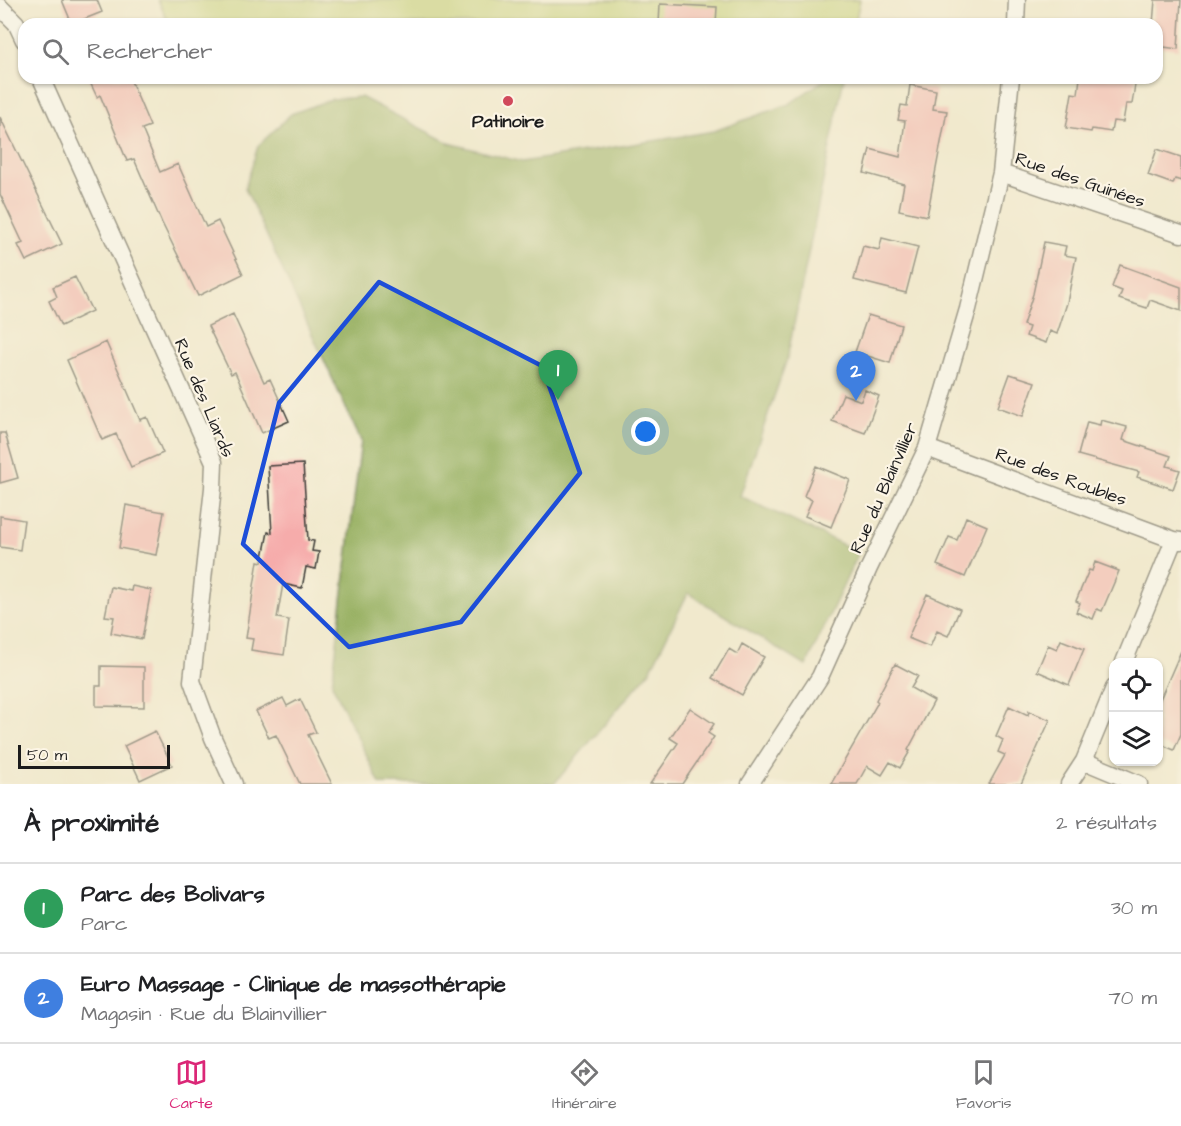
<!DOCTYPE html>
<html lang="fr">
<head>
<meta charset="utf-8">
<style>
  :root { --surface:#fff; --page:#f6f6f6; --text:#202124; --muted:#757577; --line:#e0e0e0; --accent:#db2777 }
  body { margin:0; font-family:"Architects Daughter",sans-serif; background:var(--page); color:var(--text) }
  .controls { position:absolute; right:18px; bottom:18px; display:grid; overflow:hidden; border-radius:12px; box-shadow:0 2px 4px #0004 }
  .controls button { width:54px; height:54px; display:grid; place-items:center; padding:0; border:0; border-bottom:2px solid var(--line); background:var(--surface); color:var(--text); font:30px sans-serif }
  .scale { position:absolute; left:18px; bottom:15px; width:152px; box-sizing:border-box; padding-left:6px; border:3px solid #1c1c1c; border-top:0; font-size:16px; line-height:21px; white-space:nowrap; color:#1c1c1c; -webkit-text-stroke:4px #fcf5e5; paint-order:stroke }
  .you { position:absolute; left:646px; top:432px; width:21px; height:21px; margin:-15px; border:4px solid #fff; border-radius:50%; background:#1a73e8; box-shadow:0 0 0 9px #1a73e833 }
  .badge { display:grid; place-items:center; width:39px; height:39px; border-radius:50%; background:var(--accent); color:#fff; font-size:20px; font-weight:700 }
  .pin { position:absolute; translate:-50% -50px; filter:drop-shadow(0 2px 3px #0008) }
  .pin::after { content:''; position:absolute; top:32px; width:21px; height:18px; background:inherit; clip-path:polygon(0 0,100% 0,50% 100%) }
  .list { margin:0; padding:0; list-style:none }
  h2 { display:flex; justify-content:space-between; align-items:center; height:78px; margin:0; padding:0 24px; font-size:26px }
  h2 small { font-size:20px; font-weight:400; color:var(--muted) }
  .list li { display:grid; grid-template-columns:39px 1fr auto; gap:18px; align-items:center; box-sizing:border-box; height:90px; padding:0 24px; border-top:2px solid var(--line) }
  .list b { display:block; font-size:22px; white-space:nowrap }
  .list p { margin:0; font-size:20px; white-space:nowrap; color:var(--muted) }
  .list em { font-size:20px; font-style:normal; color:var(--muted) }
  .icon { flex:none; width:33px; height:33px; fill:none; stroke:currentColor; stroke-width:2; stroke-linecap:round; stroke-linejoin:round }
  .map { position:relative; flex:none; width:1181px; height:784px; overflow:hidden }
  .search { position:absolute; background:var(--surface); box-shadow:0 2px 4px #0004; left:18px; right:18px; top:18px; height:66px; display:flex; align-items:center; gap:15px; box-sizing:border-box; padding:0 21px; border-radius:18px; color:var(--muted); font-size:22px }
  .sheet { height:258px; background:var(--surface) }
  nav { display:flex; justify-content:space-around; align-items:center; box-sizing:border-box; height:84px; border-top:2px solid var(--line); background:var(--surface); font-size:16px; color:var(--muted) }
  nav a { display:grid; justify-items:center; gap:3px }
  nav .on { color:var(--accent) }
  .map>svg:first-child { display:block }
  .green { fill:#bfcd6f; stroke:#6e7446; stroke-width:1.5 }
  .forest { fill:#97b062; stroke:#5a663f; stroke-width:1.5 }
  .building { fill:#f6acab }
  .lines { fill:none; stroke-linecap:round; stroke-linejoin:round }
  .street-casing { stroke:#3c3b37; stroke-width:19 }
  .street { stroke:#fff; stroke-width:16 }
  .marked { fill:none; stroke:#1d4ed8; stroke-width:4.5; stroke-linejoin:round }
  .poi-dot { fill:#d1495b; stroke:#fcf5e5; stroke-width:2 }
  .labels { text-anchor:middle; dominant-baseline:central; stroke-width:4.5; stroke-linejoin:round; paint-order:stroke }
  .poi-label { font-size:18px; font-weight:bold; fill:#1c1c1c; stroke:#fcf5e5 }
  .street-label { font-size:18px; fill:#1c1c1c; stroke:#fcf5e5 }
</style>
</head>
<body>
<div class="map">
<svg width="1181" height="784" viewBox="0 0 1181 784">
  <rect width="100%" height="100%" fill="#fcf5e5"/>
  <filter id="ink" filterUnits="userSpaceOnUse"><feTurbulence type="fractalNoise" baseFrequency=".0167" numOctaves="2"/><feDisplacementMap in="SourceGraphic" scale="12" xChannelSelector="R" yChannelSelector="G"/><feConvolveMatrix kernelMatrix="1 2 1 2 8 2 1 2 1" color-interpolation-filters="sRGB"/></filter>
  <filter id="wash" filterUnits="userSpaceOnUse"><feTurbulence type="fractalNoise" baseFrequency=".008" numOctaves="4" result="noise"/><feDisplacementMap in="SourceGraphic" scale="24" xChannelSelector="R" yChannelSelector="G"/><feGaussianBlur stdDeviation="1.35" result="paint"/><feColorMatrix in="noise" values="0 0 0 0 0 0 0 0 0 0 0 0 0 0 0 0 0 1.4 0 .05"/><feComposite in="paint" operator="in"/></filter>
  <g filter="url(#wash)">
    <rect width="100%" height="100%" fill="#f1e9cd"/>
    <path class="green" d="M158,0H860L855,24H169Z"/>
    <path class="forest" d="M827,78H844L787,359L740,496L859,552L806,666L688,593L650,671L554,784H380L332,684L361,441L245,188L258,146L291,114L332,99L361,97L449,143L522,162L714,131L789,104Z"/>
    <g id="blocks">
      <path class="building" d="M62,0H97L102,12L72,24Z
        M1155,0H1181L1178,49L1157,46V24H1153Z
        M660,4L717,7L716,24H659Z
        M88,78H137L131,81L150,126L142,129L160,172L178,164L206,227L218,221L243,274L198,296L162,223L134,159L127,161L100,95L97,97Z
        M1080,78H1136L1132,104H1126L1123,122L1113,121L1111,132L1092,129L1091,132L1066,128L1072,93L1078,94Z
        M910,85L936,90L933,109L947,111L927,216L899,210L904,184L864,173L870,149L900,157L905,121L898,120L901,105L907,106Z
        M0,117L62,244L26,261L18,245L23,243L0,194Z
        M1157,149L1181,157V181L1175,179L1173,184L1148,175Z
        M882,238L918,247L906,293L854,280L863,246L879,250Z
        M1044,242L1066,246L1064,255L1076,257L1067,303L1057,334L1050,331L1046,343L1026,336L1029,327L1023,325L1033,294Z
        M1120,265L1181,287V311L1150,300L1147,308L1119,299L1122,291L1112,287Z
        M75,277L92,311L61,326L49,301L57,297L53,287Z
        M233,314L264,382L270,379L289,421L262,433L235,372L231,374L208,326Z
        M868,315L901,325L890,363L855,352Z
        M106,342L140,420L147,417L163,453L131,467L116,434L102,440L67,360Z
        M1010,374L1035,382L1023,416L998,407Z
        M865,390L879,396L865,433L832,421L843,394L861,401Z
        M1101,420L1127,427L1123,440L1171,456L1167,466L1180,470L1173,489L1137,477L1139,472L1078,455L1087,422L1100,425Z
        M0,433H5L18,478L0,483Z
        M303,464L308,540L314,541L312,551L319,552L316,569L306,567L302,588L283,584L277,618L289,620L284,655L251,650L253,639L246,638L254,586L258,561L262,562L268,532L272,533L268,466Z
        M816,466L850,480L831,527L805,516L812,500L804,496Z
        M126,505L164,512L156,555L119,548Z
        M0,516L24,520L20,550L0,547Z
        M966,517L987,526L965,577L937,565L949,537L957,540Z
        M1095,562L1119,571L1102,611L1097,609L1093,619L1076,612L1080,603L1076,601L1089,570L1092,571Z
        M132,586L151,590L142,639L111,633L114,617L105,616L111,587L131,591Z
        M927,594L960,609L948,636L937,631L930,647L908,638Z
        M1061,640L1084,649L1069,685L1037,671L1048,645L1057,649Z
        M742,644L764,657L742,695L712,678L729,649L737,654Z
        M1181,651V734L1174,750L1158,743V704Z
        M895,664L918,676L911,688L934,701L908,750L910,751L900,768L890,762L882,775L867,766L857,784H831L878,702L876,700Z
        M101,666L144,667V707L96,706V686H101Z
        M283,698L287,706L300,699L316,732L308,735L332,784H300L276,735L269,738L256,711Z
        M1009,706L1028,715L1029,711L1050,720L1021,784H989L1005,755L998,752L1003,740L996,736Z
        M690,708L714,724L708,733L714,737L682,784H650L678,743L670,738Z
        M155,731L172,765L140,780L124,746Z"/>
    </g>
  </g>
  <g filter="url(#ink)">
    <use href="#blocks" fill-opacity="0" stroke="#3c3b37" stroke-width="1.5"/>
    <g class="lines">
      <defs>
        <path id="street" d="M0,7L16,23L24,40
          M1016,24L1017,0
          M41,78L214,462L213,488L192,681L213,738L234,784
          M1001,173L1181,234
          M927,448L1174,540L1181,541
          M1124,662L1174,540
          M1084,761L1139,784
          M750,784L820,677L869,568L927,448L968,309L1001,173L1011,78
          M1069,784L1084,761L1114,688"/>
      </defs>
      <use href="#street" class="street-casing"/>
      <use href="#street" class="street"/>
    </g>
  </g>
  <path d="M0 0H1181V784H0ZM379,282L542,366L580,473L461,622L349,647L243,544L279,403Z" fill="#f1e9cd" fill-opacity=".55" fill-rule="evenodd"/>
  <path class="marked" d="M379,282L542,366L580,473L461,622L349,647L243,544L279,403Z"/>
  <circle class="poi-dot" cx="508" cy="101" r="6"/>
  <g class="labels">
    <g class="poi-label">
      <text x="508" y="121">Patinoire</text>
    </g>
    <g class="street-label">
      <text transform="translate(1080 180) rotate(19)">Rue des Guinées</text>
      <text transform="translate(204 398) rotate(67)">Rue des Liards</text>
      <text transform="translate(1061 477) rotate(20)">Rue des Roubles</text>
      <text transform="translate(884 488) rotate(-66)">Rue du Blainvillier</text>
    </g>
  </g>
</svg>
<div class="controls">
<button><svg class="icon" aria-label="locate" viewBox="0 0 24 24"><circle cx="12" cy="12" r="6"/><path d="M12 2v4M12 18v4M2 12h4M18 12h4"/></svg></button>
<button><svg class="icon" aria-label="layers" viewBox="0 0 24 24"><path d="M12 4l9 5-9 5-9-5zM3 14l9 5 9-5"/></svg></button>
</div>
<div class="scale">50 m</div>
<div class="you"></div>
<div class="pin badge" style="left:558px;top:400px;background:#2e9e5b">1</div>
<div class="pin badge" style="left:856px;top:401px;background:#3f7fe0">2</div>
<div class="search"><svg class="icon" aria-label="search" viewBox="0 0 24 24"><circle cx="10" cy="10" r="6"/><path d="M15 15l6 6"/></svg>Rechercher</div>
</div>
<section class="sheet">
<h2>À proximité<small>2 résultats</small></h2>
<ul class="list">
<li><span class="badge" style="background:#2e9e5b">1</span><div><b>Parc des Bolivars</b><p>Parc</p></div><em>30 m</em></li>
<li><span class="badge" style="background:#3f7fe0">2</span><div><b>Euro Massage - Clinique de massothérapie</b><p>Magasin · Rue du Blainvillier</p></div><em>70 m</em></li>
</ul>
</section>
<nav>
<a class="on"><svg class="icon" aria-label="map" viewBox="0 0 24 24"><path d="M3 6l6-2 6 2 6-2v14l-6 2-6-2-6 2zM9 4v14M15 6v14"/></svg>Carte</a>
<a><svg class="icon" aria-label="directions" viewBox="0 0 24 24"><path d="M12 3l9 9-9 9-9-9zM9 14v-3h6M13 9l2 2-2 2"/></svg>Itinéraire</a>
<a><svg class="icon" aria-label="saved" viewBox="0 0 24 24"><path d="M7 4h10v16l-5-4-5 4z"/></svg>Favoris</a>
</nav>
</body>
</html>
